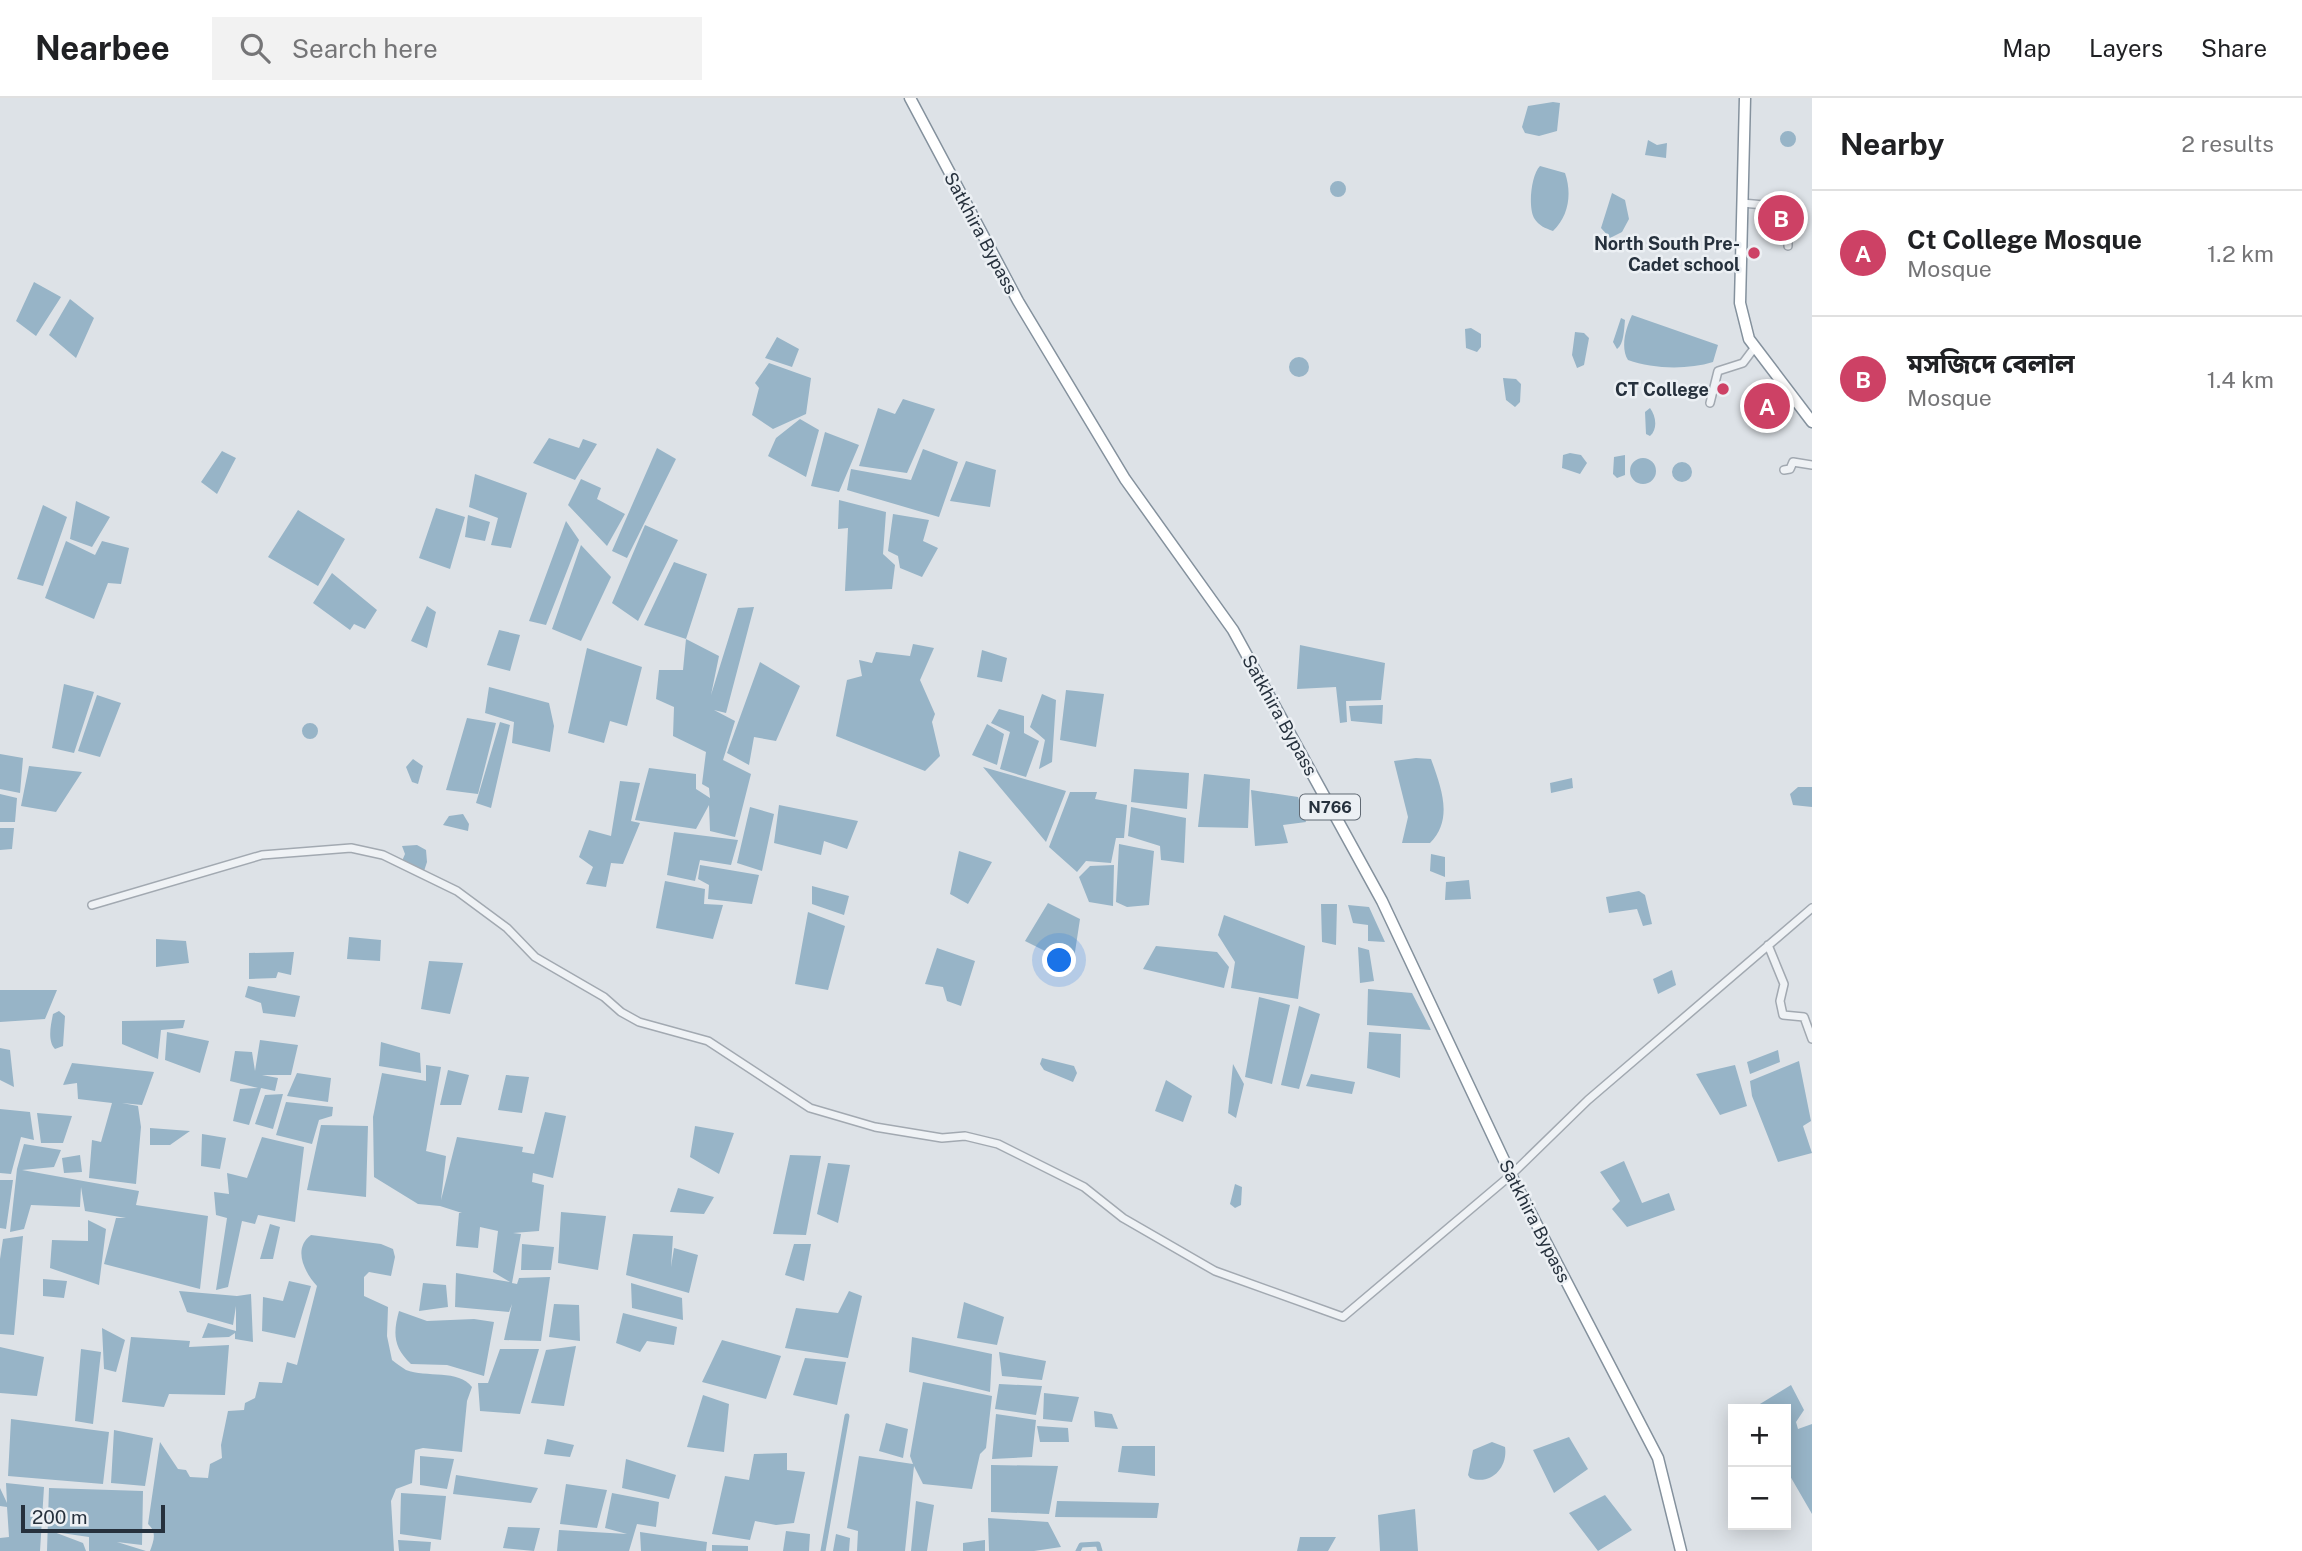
<!DOCTYPE html>
<html lang="en">
<head>
<meta charset="utf-8">
<style>
  :root { --surface:#fff; --page:#f2f2f2; --text:#202124; --muted:#757577; --line:#e0e0e0; --accent:#cd4165 }
  body { margin:0; font-family:"Public Sans","Noto Sans Bengali",sans-serif; background:var(--page); color:var(--text) }
  .controls { position:absolute; right:21px; bottom:21px; display:grid; overflow:hidden; border-radius:0px; box-shadow:0 4px 18px #0003 }
  .controls button { width:63px; height:63px; display:grid; place-items:center; padding:0; border:0; border-bottom:2px solid var(--line); background:var(--surface); color:var(--text); font:35px sans-serif }
  .scale { position:absolute; left:21px; bottom:18px; width:144px; box-sizing:border-box; padding-left:7px; border:4px solid #26313d; border-top:0; font-size:19px; line-height:24px; white-space:nowrap; color:#26313d; -webkit-text-stroke:5px #ecf0f4; paint-order:stroke }
  .you { position:absolute; left:1060px; top:863px; width:24px; height:24px; margin:-18px; border:5px solid #fff; border-radius:50%; background:#1a73e8; box-shadow:0 0 0 10px #1a73e833 }
  .badge { display:grid; place-items:center; width:46px; height:46px; border-radius:50%; background:var(--accent); color:#fff; font-size:23px; font-weight:700 }
  .pin { position:absolute; translate:-50% -50%; border:4px solid #fff; box-shadow:0 2px 7px #0006 }
  .list { margin:0; padding:0; list-style:none }
  h2 { display:flex; justify-content:space-between; align-items:center; height:91px; margin:0; padding:0 28px; font-size:30px }
  h2 small { font-size:23px; font-weight:400; color:var(--muted) }
  .list li { display:grid; grid-template-columns:46px 1fr auto; gap:21px; align-items:center; box-sizing:border-box; height:126px; padding:0 28px; border-top:2px solid var(--line) }
  .list b { display:block; font-size:26px; white-space:nowrap }
  .list p { margin:0; font-size:23px; white-space:nowrap; color:var(--muted) }
  .list em { font-size:23px; font-style:normal; color:var(--muted) }
  .icon { flex:none; width:38px; height:38px; fill:none; stroke:currentColor; stroke-width:2; stroke-linecap:round; stroke-linejoin:round }
  .map { position:relative; flex:none; width:1812px; height:1453px; overflow:hidden }
  header { display:flex; align-items:center; gap:42px; box-sizing:border-box; height:98px; padding:0 35px; background:var(--surface); border-bottom:2px solid var(--line) }
  header strong { font-size:33px }
  nav { display:flex; gap:38px; margin-inline-start:auto; font-size:24px }
  .search { width:490px; height:63px; background:var(--page); display:flex; align-items:center; gap:18px; box-sizing:border-box; padding:0 24px; border-radius:0px; color:var(--muted); font-size:26px }
  main { display:flex }
  aside { flex:1; background:var(--surface) }
  .map>svg:first-child { display:block }
  .water { fill:#97b4c7 }
  .lines { fill:none; stroke-linecap:round; stroke-linejoin:round }
  .canal { stroke:#97b4c7; stroke-width:5 }
  .minor-casing { stroke:#a2a9b1; stroke-width:10 }
  .highway-casing { stroke:#84919d; stroke-width:13 }
  .minor { stroke:#eff2f5; stroke-width:7 }
  .highway { stroke:#fff; stroke-width:10 }
  .poi-dot { fill:#cd4165; stroke:#ecf0f4; stroke-width:2.5 }
  .labels { text-anchor:middle; dominant-baseline:central; stroke-width:5; stroke-linejoin:round; paint-order:stroke }
  .shield { fill:#ecf0f4; stroke:#616a74; stroke-width:2 }
  .shield-label { font-size:16px; font-weight:bold; fill:#26313d }
  .street-label { font-size:18px; fill:#26313d; stroke:#ecf0f4 }
  .poi-label { font-size:18px; font-weight:bold; fill:#26313d; stroke:#ecf0f4; text-anchor:end }
</style>
</head>
<body>
<header>
<strong>Nearbee</strong>
<div class="search"><svg class="icon" aria-label="search" viewBox="0 0 24 24"><circle cx="10" cy="10" r="6"/><path d="M15 15l6 6"/></svg>Search here</div>
<nav><a>Map</a><a>Layers</a><a>Share</a></nav>
</header>
<main>
<div class="map">
<svg width="1812" height="1453" viewBox="0 0 1812 1453">
  <rect width="100%" height="100%" fill="#dde2e7"/>
  <path class="water" d="M1553,4L1560,5L1557,33L1539,38L1525,35L1522,29L1528,8Z
    M1780 41a8 8 0 1 1 16 0a8 8 0 1 1-16 0Z
    M1648,42L1657,47L1667,45L1666,60L1645,57Z
    M1540,68L1565,75C1572,95 1569,118 1553,133C1545,130 1539,128 1534,120C1528,109 1531,77 1540,68Z
    M1330 91a8 8 0 1 1 16 0a8 8 0 1 1-16 0Z
    M1612,95L1625,102L1629,121L1622,134L1610,140L1601,130Z
    M34,184L61,199L36,238L16,223Z
    M70,201L94,220L76,260L49,237Z
    M1632,217L1718,247L1713,264C1687,272 1653,271 1628,262C1620,249 1626,230 1632,217Z
    M1621,220L1625,222C1624,231 1624,246 1617,251L1613,244Z
    M1471,230L1481,236V249L1477,254L1466,250L1465,231Z
    M1575,234L1584,235L1589,240L1584,267L1577,270L1572,257Z
    M777,239L799,251L792,269L765,260Z
    M1289 269a10 10 0 1 1 20 0a10 10 0 1 1-20 0Z
    M769,265L811,280L806,316L773,331L752,317L759,290L755,285Z
    M1503,280L1516,281L1521,286L1520,304L1515,309L1506,302Z
    M903,301L935,311L907,375L859,368L878,310L895,316Z
    M1650,310C1656,318 1658,331 1650,338L1646,336L1645,314Z
    M800,321L819,332L806,379L768,358L776,340Z
    M825,334L859,347L839,394L811,388Z
    M549,340L579,350L583,341L597,346L575,382L533,365Z
    M657,350L676,361L627,460L612,453Z
    M923,351L958,364L939,419L847,392L851,371L911,382Z
    M222,353L236,360L217,396L201,384Z
    M1570,355L1581,357L1587,365L1580,376L1562,370L1563,357Z
    M1625,357V377L1617,380L1613,376L1614,359Z
    M1630 373a13 13 0 1 1 26 0a13 13 0 1 1-26 0Z
    M966,363L996,372L990,409L950,403Z
    M1672 374a10 10 0 1 1 20 0a10 10 0 1 1-20 0Z
    M475,376L527,395L511,450L491,447L498,420L469,409Z
    M581,381L601,390L597,401L625,416L607,448L568,407Z
    M839,402L886,414L883,456L895,467L892,491L845,493L848,430L838,431Z
    M76,403L110,419L92,449L70,441Z
    M43,407L67,419L43,488L17,481Z
    M436,410L465,419L450,471L419,460Z
    M298,412L345,441L318,488L268,459Z
    M893,416L929,422L923,443L938,450L922,479L900,470L898,458L888,453Z
    M468,417L490,424L485,443L465,439Z
    M566,423L579,442L546,527L529,523Z
    M645,427L678,442L638,523L612,505Z
    M66,443L95,457L102,443L129,450L121,486L108,485L94,521L45,500Z
    M581,447L611,479L581,543L552,531Z
    M674,464L707,476L686,541L719,558L711,597L738,510L754,509L726,615L714,612L735,623L723,662L751,676L735,739L710,733L709,707L696,731L635,722L649,670L696,676V691L710,700L709,690L702,686L706,654L673,638L674,609L656,601L659,572H683L686,541L644,527Z
    M332,475L377,512L365,531L354,526L350,532L313,505Z
    M427,508L436,514L427,550L411,543Z
    M499,532L520,537L510,573L487,567Z
    M913,546L934,550L920,582L935,616L932,624L940,658L925,673L836,638L847,582L862,578L859,562L872,565L876,554L910,558Z
    M1300,547L1385,565L1381,602L1346,603L1347,624L1340,625L1336,589L1297,591Z
    M587,550L642,569L627,628L610,623L604,645L568,635Z
    M982,552L1007,560L1002,584L977,579Z
    M760,564L800,588L776,643L754,639L749,667L727,655Z
    M64,586L94,594L74,655L52,650Z
    M489,589L549,605L554,628L550,654L512,645L514,624L485,615Z
    M1066,592L1104,596L1096,649L1060,642Z
    M1042,596L1056,602L1052,664L1039,671L1045,642L1030,629Z
    M97,597L121,605L100,659L78,653Z
    M1383,607L1382,626L1351,623L1349,608Z
    M999,611L1024,618V635L1039,643L1026,679L1000,671L1010,634L991,625Z
    M467,620L496,625L478,696L446,692Z
    M500,624L510,627L491,710L476,705Z
    M302 633a8 8 0 1 1 16 0a8 8 0 1 1-16 0Z
    M987,626L1004,636L997,667L972,657Z
    M0,656L23,660L20,695L0,691Z
    M1416,660L1431,661C1441,689 1454,721 1430,745H1402L1408,719L1394,663Z
    M413,661L423,668L418,686L412,684L406,669Z
    M29,668L82,674L56,714L21,708Z
    M983,669L1066,693L1046,744Z
    M1134,671L1189,675L1187,711L1131,704Z
    M1204,676L1250,681L1248,730L1198,729Z
    M1572,680L1573,690L1551,695L1550,685Z
    M620,683L640,685L631,723L640,725L623,766L611,765L606,789L586,786L593,769L579,759L589,732L611,738Z
    M1798,689H1812V709L1793,707L1790,696Z
    M1251,692L1298,699L1306,724L1283,727L1288,745L1255,748Z
    M1070,694H1097L1095,701L1127,707L1124,740H1116L1111,765L1086,763L1077,774L1049,749Z
    M0,696L17,700L15,724H0Z
    M779,707L858,723L847,751L824,743L821,757L774,745Z
    M750,709L774,716L762,773L737,765Z
    M1131,709L1186,720L1184,765L1161,762L1160,748L1128,738Z
    M463,716L469,726L468,733L443,727L449,718Z
    M0,730H14L12,751L0,752Z
    M674,734L738,742L731,767L700,762L695,783L667,777Z
    M1119,746L1154,753L1149,807L1127,809L1116,804Z
    M417,747L426,752L427,764L424,773L402,763L405,756L402,748Z
    M959,753L992,764L968,806L950,796Z
    M1431,756L1445,759V779L1430,773Z
    M700,767L759,777L752,806L708,801L709,787L698,781Z
    M1114,767L1113,808L1089,804L1079,779L1090,768Z
    M1469,782L1471,801L1445,802L1446,784Z
    M665,783L705,791L704,806L723,807L713,841L656,830Z
    M812,788L849,798L844,817L812,806Z
    M1639,793L1645,797L1652,826L1643,828L1637,811L1609,815L1606,799Z
    M1048,805L1080,821L1073,867L1025,843Z
    M1321,806H1337L1336,847L1322,844Z
    M1348,807L1369,809L1385,844L1368,843V827L1353,825Z
    M808,814L845,828L828,892L795,886Z
    M1224,817L1305,848L1298,901L1231,890L1235,864L1218,837Z
    M349,839L381,842L380,863L347,861Z
    M156,841L186,843L189,865L156,869Z
    M1156,848L1217,854L1229,869L1224,890L1143,871Z
    M1358,849L1369,852L1374,883L1360,885Z
    M937,850L975,863L961,908L947,903L943,889L925,886Z
    M294,854L291,877L278,874L276,880L249,881V855Z
    M429,863L463,865L450,916L421,911Z
    M1672,872L1676,887L1658,896L1653,881Z
    M248,888L300,898L295,919L263,915L261,905L245,899Z
    M1368,891L1412,895L1431,932L1367,927Z
    M0,892H57L45,921L0,924Z
    M1259,899L1290,907L1272,986L1245,979Z
    M1299,908L1320,916L1299,991L1281,987Z
    M59,913L65,918L63,948L55,951C47,943 51,926 53,916Z
    M185,922L183,930L161,932L158,961L122,946V923Z
    M167,934L209,943L200,975L165,962Z
    M1369,934L1401,936L1400,980L1367,970Z
    M260,942L298,947L291,977H262L278,980L275,993L261,990L249,1027L233,1023L240,991L258,990L230,983L235,953L252,954L255,973Z
    M381,944L420,955L421,975L379,968Z
    M0,950L10,952L14,989L0,982Z
    M1778,952L1780,964L1750,976L1747,964Z
    M1042,960L1074,968L1077,975L1073,984L1044,972L1040,966Z
    M1799,963L1811,1023L1803,1028L1812,1055L1778,1064L1752,998L1750,983Z
    M72,965L154,974L142,1007L122,1005L138,1008L141,1029L136,1086L89,1080L92,1042L101,1044L112,1005L78,1001L77,985L63,987Z
    M1233,966L1244,986L1236,1020L1228,1015Z
    M426,967L441,969L426,1053L446,1058L441,1102L457,1039L523,1049L522,1054L534,1056L545,1014L566,1018L553,1080L533,1075L532,1084L544,1087L539,1133L513,1135L521,1136L512,1185L517,1186L519,1180L550,1179L541,1243L504,1242L512,1206L509,1214L455,1209L456,1175L510,1184L493,1174L498,1133L480,1129L478,1150L456,1148L459,1115H462L440,1108L418,1106L374,1079L373,1019L382,975L426,983Z
    M1735,967L1747,1008L1720,1017L1696,976Z
    M448,972L469,977L461,1007H440Z
    M297,975L331,980L328,1004L287,998Z
    M1311,976L1355,984L1352,996L1306,988Z
    M506,977L529,979L522,1015L498,1012Z
    M1166,982L1192,998L1183,1024L1155,1013Z
    M283,996L273,1031L255,1026L265,997Z
    M286,1004L333,1009L332,1018L319,1022L312,1046L276,1037Z
    M0,1011L30,1014L34,1042L21,1039L11,1076L0,1075Z
    M37,1015L72,1018L63,1045H41Z
    M321,1027L368,1028L366,1099L307,1092Z
    M695,1028L734,1035L719,1076L690,1059Z
    M150,1030L190,1033L170,1047H150Z
    M202,1036L226,1040L220,1071L201,1068Z
    M262,1039L304,1049L295,1124L258,1117L255,1126L242,1123L228,1189L216,1192L227,1120L216,1117L214,1094L229,1096L227,1075L247,1080Z
    M24,1046L61,1052L54,1069L22,1072L139,1093L136,1107L208,1118L200,1191L104,1166L116,1120H126L85,1113L81,1089L80,1109L31,1107L24,1131L10,1134L17,1071Z
    M80,1057L82,1074L64,1075L62,1060Z
    M790,1057L821,1058L806,1137L773,1136Z
    M1624,1063L1642,1105L1669,1095L1675,1112L1627,1129L1612,1111L1620,1103L1600,1074Z
    M828,1065L850,1067L838,1125L817,1116Z
    M0,1082H13L6,1131L0,1130Z
    M1235,1086L1242,1089L1241,1107L1235,1110L1230,1106Z
    M678,1090L714,1099L704,1116L670,1114Z
    M561,1114L606,1118L598,1172L558,1165Z
    M88,1122L106,1131L99,1187L50,1170L52,1142L88,1143Z
    M270,1126L280,1129L273,1161H260Z
    M633,1136L673,1138L671,1169L674,1150L698,1157L689,1195L626,1177Z
    M311,1137L381,1146L393,1151L395,1159L391,1178L369,1174L364,1179V1198L388,1209L387,1238L392,1262C396,1265 401,1269 406,1272C426,1280 459,1271 472,1289L467,1303L462,1354L423,1350L415,1352L412,1385L396,1391L391,1403L394,1453H150C154,1442 157,1434 148,1426L160,1344L178,1371L186,1372L190,1379L208,1380L210,1366L222,1360L221,1347L228,1313L244,1312L245,1305L255,1300L259,1284L282,1285L287,1264L297,1267L317,1188C305,1175 292,1151 311,1137Z
    M23,1138L14,1237L0,1236V1161L3,1141Z
    M522,1146L554,1149L551,1172H521Z
    M794,1146H811L804,1183L785,1177Z
    M43,1181L67,1183L64,1200L43,1198Z
    M289,1183L311,1188L295,1240L262,1233L263,1199L283,1203Z
    M423,1185L446,1187L448,1209L419,1213Z
    M631,1185L682,1200L683,1222L632,1210Z
    M179,1193L237,1198L251,1196L253,1244L235,1241V1235L229,1239L202,1240L208,1225L236,1233V1208L233,1227L187,1214Z
    M849,1193L862,1198L848,1260L785,1250L796,1210L838,1215Z
    M964,1204L1004,1219L997,1247L957,1240Z
    M554,1206L579,1207L580,1243L549,1239Z
    M399,1213L427,1223L474,1221L494,1224L484,1278L447,1267L411,1266C393,1249 393,1235 399,1213Z
    M623,1215L677,1229L674,1247L647,1243L640,1254L616,1245Z
    M102,1230L125,1242L116,1274L104,1271Z
    M131,1239L190,1243L189,1249L229,1247L225,1297L169,1296L164,1309L122,1304Z
    M912,1239L992,1256L990,1294L909,1274Z
    M722,1242L781,1258L766,1301L702,1284Z
    M576,1248L564,1308L531,1305L546,1252Z
    M0,1249L44,1259L37,1298L0,1295Z
    M81,1251L101,1254L93,1326L75,1323Z
    M500,1251H539L520,1316L480,1313L478,1285H488Z
    M999,1254L1046,1263L1042,1282L1002,1278Z
    M805,1260L846,1264L837,1307L793,1297Z
    M923,1284L992,1298L986,1350L980,1356L972,1391L923,1386L914,1368L905,1453H857L858,1433L847,1430L859,1358L913,1366L910,1358Z
    M999,1286L1042,1288L1036,1317L995,1311Z
    M1791,1287L1804,1312L1796,1324L1798,1331L1812,1326V1416L1786,1371V1311L1755,1309Z
    M1044,1295L1079,1299L1072,1324L1043,1321Z
    M703,1297L729,1306L724,1354L687,1349Z
    M1094,1313L1112,1316L1118,1331L1095,1329Z
    M996,1316L1036,1322L1032,1359L992,1361Z
    M11,1321L109,1334L103,1386L8,1378Z
    M886,1325L908,1331L903,1360L879,1353Z
    M1037,1328L1068,1330L1069,1344H1040Z
    M114,1332L153,1340L145,1388L111,1385Z
    M1569,1339L1588,1371L1554,1395L1533,1352Z
    M547,1341L574,1347L570,1359L544,1356Z
    M1492,1344L1505,1349C1508,1369 1492,1388 1470,1380L1468,1377L1473,1352Z
    M1122,1348H1155V1378L1118,1374Z
    M787,1355V1372L805,1374L794,1425L776,1427L755,1423L750,1442L712,1436L725,1378L749,1382L754,1356Z
    M420,1358L454,1361L447,1391L420,1387Z
    M626,1361L676,1377L669,1401L622,1390Z
    M991,1367L1058,1368L1049,1416L991,1414Z
    M456,1377L538,1390L531,1405L453,1396Z
    M6,1385L44,1389L40,1453H0V1440L9,1439L7,1409L0,1408V1390L7,1405Z
    M566,1386L607,1392L597,1430L560,1426Z
    M49,1390L143,1393L142,1447L117,1444L146,1453H89V1439L54,1434L83,1445L86,1453H47Z
    M401,1395L446,1398L441,1442L400,1436Z
    M612,1395L659,1404L656,1429L637,1426L629,1453H557L559,1432L627,1436L605,1430Z
    M1605,1397L1632,1432L1598,1453L1569,1415Z
    M916,1403L934,1407L927,1453H911Z
    M1057,1403L1159,1405L1157,1420L1055,1419Z
    M1415,1411L1418,1453H1380L1378,1417Z
    M988,1420L1048,1424L1061,1449L1034,1453H989Z
    M508,1429L540,1430L534,1453L503,1450Z
    M786,1433L810,1436L809,1453H783Z
    M640,1434L707,1444L706,1453H641Z
    M836,1436L850,1440L849,1453H833Z
    M1300,1439H1336L1328,1453H1297Z
    M398,1442L431,1444L430,1453H399Z
    M985,1442V1453H963V1445Z
    M712,1447L748,1448V1453H712Z"/>
  <g class="lines">
    <path class="canal" d="M823,1453L847,1318
      M1078,1453L1081,1447L1098,1446L1100,1453"/>
    <defs>
      <path id="minor" d="M1742,105L1775,108L1793,115L1795,121L1788,132V148
        M1710,305L1718,273L1743,265L1755,249
        M1784,372L1790,371L1793,364L1812,367
        M92,807L262,757L351,750L383,757L457,793L507,830L535,859L604,899L621,914L639,924L708,943L810,1010L875,1029L942,1040L965,1038L998,1046L1084,1089L1123,1120L1215,1173L1343,1219L1511,1077L1588,1002L1812,810
        M1768,847L1784,886L1780,903L1783,917L1804,919L1812,941"/>
      <path id="highway" d="M910,0L1018,203L1125,381L1233,532L1382,803L1511,1077L1658,1360L1681,1453
        M1745,0L1740,205L1749,241L1812,324"/>
    </defs>
    <use href="#minor" class="minor-casing"/>
    <use href="#highway" class="highway-casing"/>
    <use href="#minor" class="minor"/>
    <use href="#highway" class="highway"/>
  </g>
  <g class="poi-dot">
    <circle cx="1754" cy="155" r="7"/>
    <circle cx="1723" cy="291" r="7"/>
  </g>
  <g class="labels">
    <rect class="shield" x="1300" y="696.5" width="60" height="25" rx="5"/>
    <g class="shield-label">
      <text x="1330" y="709">N766</text>
    </g>
    <g class="street-label">
      <text transform="translate(981 135) rotate(62)">Satkhira Bypass</text>
      <text transform="translate(1280 617) rotate(61)">Satkhira Bypass</text>
      <text transform="translate(1535 1123) rotate(63)">Satkhira Bypass</text>
    </g>
    <g class="poi-label">
      <text x="1740" y="145">North South Pre-<tspan x="1740" dy="21">Cadet school</tspan></text>
      <text x="1709" y="291">CT College</text>
    </g>
  </g>
</svg>
<div class="controls">
<button>+</button>
<button>−</button>
</div>
<div class="scale">200 m</div>
<div class="you"></div>
<div class="pin badge" style="left:1767px;top:308px">A</div>
<div class="pin badge" style="left:1781px;top:120px">B</div>
</div>
<aside>
<h2>Nearby<small>2 results</small></h2>
<ul class="list">
<li><span class="badge">A</span><div><b>Ct College Mosque</b><p>Mosque</p></div><em>1.2 km</em></li>
<li><span class="badge">B</span><div><b>মসজিদে বেলাল</b><p>Mosque</p></div><em>1.4 km</em></li>
</ul>
</aside>
</main>
</body>
</html>
